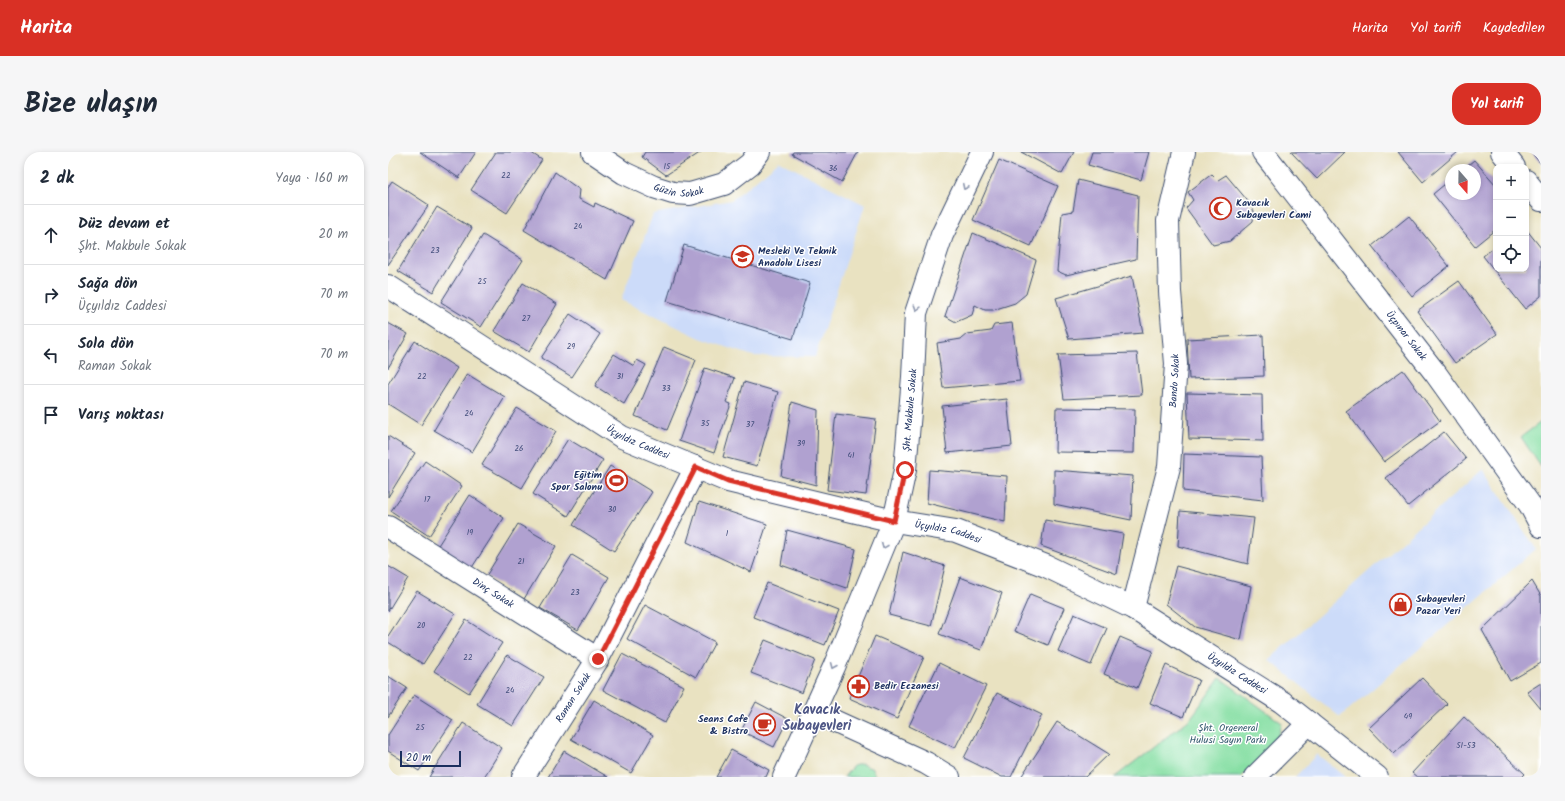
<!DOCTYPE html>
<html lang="tr">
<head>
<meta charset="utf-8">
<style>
  :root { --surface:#fff; --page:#f6f6f7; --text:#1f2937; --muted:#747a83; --line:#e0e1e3; --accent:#d93025 }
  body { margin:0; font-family:Kalam,sans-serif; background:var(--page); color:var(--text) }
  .controls { position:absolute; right:12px; top:12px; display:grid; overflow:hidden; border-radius:8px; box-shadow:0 2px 6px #0003 }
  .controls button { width:36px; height:36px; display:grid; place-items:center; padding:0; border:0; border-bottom:1px solid var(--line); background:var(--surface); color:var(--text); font:20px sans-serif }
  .compass { position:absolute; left:1057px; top:12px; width:36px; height:36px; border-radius:50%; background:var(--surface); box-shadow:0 2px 6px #0003; rotate:160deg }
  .scale { position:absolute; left:12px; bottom:10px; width:61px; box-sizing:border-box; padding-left:4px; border:2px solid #1b2f5e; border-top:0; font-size:11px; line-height:14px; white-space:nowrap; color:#1b2f5e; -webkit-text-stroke:3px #fff; paint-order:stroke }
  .stop { position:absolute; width:12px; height:12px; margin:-9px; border:3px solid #d93025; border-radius:50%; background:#fff }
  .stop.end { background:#d93025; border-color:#fff; box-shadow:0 1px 4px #0008 }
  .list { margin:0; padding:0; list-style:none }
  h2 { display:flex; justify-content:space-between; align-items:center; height:52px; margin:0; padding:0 16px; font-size:17px }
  h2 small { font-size:13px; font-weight:400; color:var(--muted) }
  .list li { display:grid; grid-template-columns:26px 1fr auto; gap:12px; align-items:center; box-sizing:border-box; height:60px; padding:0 16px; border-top:1px solid var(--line) }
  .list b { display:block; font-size:15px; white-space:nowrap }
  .list p { margin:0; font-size:13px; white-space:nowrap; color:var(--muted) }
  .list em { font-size:13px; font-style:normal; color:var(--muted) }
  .icon { flex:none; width:22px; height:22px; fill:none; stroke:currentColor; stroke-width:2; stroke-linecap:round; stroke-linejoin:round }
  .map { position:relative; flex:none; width:1153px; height:625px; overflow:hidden; border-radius:16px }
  header { display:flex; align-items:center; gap:24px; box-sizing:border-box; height:56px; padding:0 20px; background:var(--accent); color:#fff }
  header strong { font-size:19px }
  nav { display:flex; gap:22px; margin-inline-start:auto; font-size:14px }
  .intro { display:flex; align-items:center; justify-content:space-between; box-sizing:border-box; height:96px; padding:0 24px }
  h1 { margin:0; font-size:28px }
  .button { padding:10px 18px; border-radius:16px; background:var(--accent); color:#fff; font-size:14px; font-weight:700 }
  main { display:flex; gap:24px; padding:0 24px }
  aside { flex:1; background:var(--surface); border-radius:16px; box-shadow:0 2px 6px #0003 }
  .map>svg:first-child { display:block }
  .built { fill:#ccdbf9 }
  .green { fill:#87dfa4; stroke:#518781 }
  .building { fill:#b0a1d0 }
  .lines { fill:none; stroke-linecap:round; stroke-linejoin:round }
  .minor-casing { stroke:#3a4a6d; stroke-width:24 }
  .minor { stroke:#fff; stroke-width:22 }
  .oneway { stroke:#8d97ae }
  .route { stroke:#d93025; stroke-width:5 }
  .labels { text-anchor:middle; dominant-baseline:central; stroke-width:3; stroke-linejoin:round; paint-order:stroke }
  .number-label { font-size:8px; fill:#404c7a }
  .street-label { font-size:10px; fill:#1b2f5e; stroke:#fff }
  .poi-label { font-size:10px; font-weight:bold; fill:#1b2f5e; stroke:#fff; text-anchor:start }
  .park-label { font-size:10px; fill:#365b70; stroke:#fff }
  .district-label { font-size:14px; font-weight:bold; fill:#4f5786; stroke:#fff }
</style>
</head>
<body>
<header>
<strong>Harita</strong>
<nav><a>Harita</a><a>Yol tarifi</a><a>Kaydedilen</a></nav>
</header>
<div class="intro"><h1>Bize ulaşın</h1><a class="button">Yol tarifi</a></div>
<main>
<aside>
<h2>2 dk<small>Yaya · 160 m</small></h2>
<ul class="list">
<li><svg class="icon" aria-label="ahead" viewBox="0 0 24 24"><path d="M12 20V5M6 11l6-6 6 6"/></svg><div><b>Düz devam et</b><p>Şht. Makbule Sokak</p></div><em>20 m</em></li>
<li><svg class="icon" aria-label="right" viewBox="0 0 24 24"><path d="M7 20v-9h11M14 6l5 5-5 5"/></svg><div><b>Sağa dön</b><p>Üçyıldız Caddesi</p></div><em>70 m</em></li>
<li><svg class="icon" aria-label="left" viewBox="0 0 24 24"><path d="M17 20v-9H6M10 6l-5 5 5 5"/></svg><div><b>Sola dön</b><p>Raman Sokak</p></div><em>70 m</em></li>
<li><svg class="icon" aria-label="arrive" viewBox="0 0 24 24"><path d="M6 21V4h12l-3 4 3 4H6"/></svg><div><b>Varış noktası</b></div></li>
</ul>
</aside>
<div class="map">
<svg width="1153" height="625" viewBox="0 0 1153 625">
  <rect width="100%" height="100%" fill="#fff"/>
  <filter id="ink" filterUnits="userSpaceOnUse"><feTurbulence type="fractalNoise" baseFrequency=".025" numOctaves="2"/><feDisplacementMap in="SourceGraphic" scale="8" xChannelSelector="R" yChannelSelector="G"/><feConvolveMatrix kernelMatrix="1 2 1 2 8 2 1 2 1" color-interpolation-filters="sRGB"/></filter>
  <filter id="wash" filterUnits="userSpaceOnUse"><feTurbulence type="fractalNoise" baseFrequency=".012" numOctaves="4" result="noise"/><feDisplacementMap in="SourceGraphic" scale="16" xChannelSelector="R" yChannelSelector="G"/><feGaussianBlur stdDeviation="0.9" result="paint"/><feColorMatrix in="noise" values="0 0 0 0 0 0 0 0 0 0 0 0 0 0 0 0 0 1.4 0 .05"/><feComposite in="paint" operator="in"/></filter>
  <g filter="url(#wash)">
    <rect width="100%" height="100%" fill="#e9e2c1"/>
    <path class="built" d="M391,9L477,53L427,205L365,204L312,186L233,148L265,62L344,48Z
      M1095,317L1148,397L952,565L881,508Z
      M929,602L957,625H907Z"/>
    <path class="green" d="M1153,270V315L1133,285Z
      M832,526L894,571L887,593L853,625H727L802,567Z
      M473,612L485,617L487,625H456L465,614Z"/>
    <g id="blocks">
      <path class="building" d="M32,0H88L71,26Z
        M108,0H142L154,8L119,61L83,38Z
        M257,0H313L278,23L254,5Z
        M405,0H470L454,30L404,2Z
        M633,0H686L674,22Z
        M704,0H761L753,28L700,13Z
        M903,0H957L929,27Z
        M1010,0H1070L1035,30Z
        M1143,0H1153V12Z
        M611,8L670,34L643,94L585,68Z
        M1086,8L1108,33V77L1087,94L1045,42L1063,27V42H1087V18H1074Z
        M167,20L192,38L191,47L206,55L207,51L245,69L219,128L136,78Z
        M824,22L830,28L838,23L859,48L866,59L865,69L842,89L825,93L798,56L805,48L800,40Z
        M690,28L750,43L748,107L678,123L669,119L674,61L685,59Z
        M4,29L41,53L0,113V35Z
        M49,55L84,76L45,140L10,119Z
        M1021,64L1061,114L1024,144L984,94Z
        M1138,77L1153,96V144L1137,157L1095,104L1108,94V117H1138Z
        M585,81L648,108L638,142L627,151L605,158H597L587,153L584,163L568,170L557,164Z
        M95,83L135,108L93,175L53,150Z
        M296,93L422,131L405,187L279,149Z
        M744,124L755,181L681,187L668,146Z
        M1071,129L1109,182L1067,211L1029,159Z
        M135,131L169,152L141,200L106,179Z
        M182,162L212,182L184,225L153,206Z
        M0,171L20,182L0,216Z
        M624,171L632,229L555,236L549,191L573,187L579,182L603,179L606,173Z
        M875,183L876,224L801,227L799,187Z
        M27,189L69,216L33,273L0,252V232Z
        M276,195L308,208L279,278L247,264Z
        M749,201L754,243L676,247L670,203Z
        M226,202L246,214L249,208L258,213L236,252L207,234Z
        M317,216L347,226L338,250L343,252L326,301L291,289Z
        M1015,218L1052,269L996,310L958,259Z
        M79,222L117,245L84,300L46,278Z
        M356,230L390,240L369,314L335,305Z
        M799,241L874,243L875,289L801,287Z
        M619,247L624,294L559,301L554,254Z
        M404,250L430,258L428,333L393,324Z
        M129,256L168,279L134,336L94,313Z
        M668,256L747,257L746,301L667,300Z
        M448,262L488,267L478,343L439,338Z
        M1056,280L1078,307L1020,354L998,326Z
        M0,284L27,301L0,345Z
        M180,287L215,308L180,364L145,342Z
        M796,302L873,305L875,348L795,339Z
        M37,309L74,334L41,384L3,359Z
        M222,314L264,340L226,399L185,373Z
        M541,318L619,324L617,370L539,351Z
        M666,318L745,324L743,368L666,352Z
        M82,343L116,366L83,417L49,395Z
        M311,350L379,372L363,420L299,390Z
        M792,359L866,366L860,412L790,394Z
        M657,368L735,382L729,422L653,394Z
        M130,372L168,394L136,447L98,424Z
        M399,378L468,397L459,436L393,413Z
        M515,400L557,414L543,474L501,463Z
        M184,403L221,425L190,478L152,456Z
        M0,414L20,426L0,459Z
        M788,414L863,434L853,488L807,475L778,452Z
        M572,425L614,441L593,498L551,482Z
        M1144,429L1153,444V511L1122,529L1094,478Z
        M379,431L451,459L437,493L365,465Z
        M29,439L67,462L35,512L0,490V484Z
        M642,442L676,456L660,493L626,479Z
        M257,453L327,490L308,525L239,487Z
        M686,462L719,476L703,513L670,499Z
        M78,468L114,491L81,541L46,519Z
        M487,484L536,505L509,567L461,546Z
        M732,485L765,499L749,536L716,522Z
        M377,488L427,508L414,541L363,521Z
        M234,502L296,534L277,571L215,538Z
        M119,503L156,525L125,574L89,552Z
        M551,511L598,534L567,596L521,574Z
        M778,513L811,528L795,565L762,551Z
        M0,524L19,536L0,565Z
        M1034,526L1059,552L1006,602L981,576Z
        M1153,531V557L1139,540Z
        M609,541L654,563L623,625H614L576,606Z
        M26,543L65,568L31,619L0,599V583Z
        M206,548L265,583L243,621L183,587Z
        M368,550L400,567L386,595L353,579Z
        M1076,565L1137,622L1134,625H1029L1024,621Z
        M669,570L721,602L697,625H633Z
        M75,571L114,596L96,625H41Z
        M343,598L381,618L378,625H328Z
        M176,599L220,625H160Z"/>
    </g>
  </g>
  <g filter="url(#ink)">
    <use href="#blocks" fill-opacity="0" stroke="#3a4a6d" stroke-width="1"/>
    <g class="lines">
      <defs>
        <g id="minor">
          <path id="s1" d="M205,0L236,21L266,35L285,41L302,42L336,32L362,12L371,0"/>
          <path id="s2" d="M875,0L1048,222L1142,353L1153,374"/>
          <path d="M1114,0L1126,15"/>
          <path d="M1138,29L1153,48"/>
          <path id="s3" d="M0,134L234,285L340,329L506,369L568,379L658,414L745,456L894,550L989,625"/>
          <path id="s4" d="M0,375L210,507"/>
          <path id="s5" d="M745,456L781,315L788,212L782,140L780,69L796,0"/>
          <path d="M426,560L538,611L561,625"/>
          <path id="s6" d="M135,625L210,507L308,315"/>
          <path id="s7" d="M396,625L446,515L506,369L517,318L525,225L528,161L554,83L594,0"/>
          <path d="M867,625L921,571"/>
        </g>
      </defs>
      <use href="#minor" class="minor-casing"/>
      <use href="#minor" class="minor"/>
    </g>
    <defs><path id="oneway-chevron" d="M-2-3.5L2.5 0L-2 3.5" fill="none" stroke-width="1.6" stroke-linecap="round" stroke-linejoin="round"/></defs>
    <g class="oneway">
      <use href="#oneway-chevron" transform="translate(577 35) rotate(116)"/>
      <use href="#oneway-chevron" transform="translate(529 156) rotate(107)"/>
      <use href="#oneway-chevron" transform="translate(496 394) rotate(112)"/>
      <use href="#oneway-chevron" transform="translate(446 514) rotate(113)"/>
    </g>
  </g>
  <g class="lines" filter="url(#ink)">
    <path class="route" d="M210,507L308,315L340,329L506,369L517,318"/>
  </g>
  <defs>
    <symbol id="mosque-ring" viewBox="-11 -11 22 22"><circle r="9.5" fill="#fff" stroke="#c8321e" stroke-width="1.5"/><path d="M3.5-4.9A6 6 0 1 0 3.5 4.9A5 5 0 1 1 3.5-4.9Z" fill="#c8321e"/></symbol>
    <symbol id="school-ring" viewBox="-11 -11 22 22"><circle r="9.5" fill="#fff" stroke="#c8321e" stroke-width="1.5"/><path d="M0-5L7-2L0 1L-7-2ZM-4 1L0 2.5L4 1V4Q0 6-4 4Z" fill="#c8321e"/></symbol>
    <symbol id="stadium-ring" viewBox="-11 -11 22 22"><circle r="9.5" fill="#fff" stroke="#c8321e" stroke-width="1.5"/><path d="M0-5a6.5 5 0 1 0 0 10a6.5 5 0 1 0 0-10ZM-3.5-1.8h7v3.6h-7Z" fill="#c8321e"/></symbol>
    <symbol id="shop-ring" viewBox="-11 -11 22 22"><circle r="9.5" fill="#fff" stroke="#c8321e" stroke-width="1.5"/><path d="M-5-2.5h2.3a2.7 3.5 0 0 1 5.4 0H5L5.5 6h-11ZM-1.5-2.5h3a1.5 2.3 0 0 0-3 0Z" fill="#c8321e"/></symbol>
    <symbol id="pharmacy-ring" viewBox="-11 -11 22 22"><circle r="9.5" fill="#fff" stroke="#c8321e" stroke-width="1.5"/><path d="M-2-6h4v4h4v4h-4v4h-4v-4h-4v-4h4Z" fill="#c8321e"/></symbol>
    <symbol id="cafe-ring" viewBox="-11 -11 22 22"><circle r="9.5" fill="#fff" stroke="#c8321e" stroke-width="1.5"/><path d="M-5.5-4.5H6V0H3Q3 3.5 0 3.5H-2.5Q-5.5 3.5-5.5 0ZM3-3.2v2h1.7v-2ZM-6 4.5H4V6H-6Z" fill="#c8321e"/></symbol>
  </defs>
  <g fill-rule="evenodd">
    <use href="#mosque-ring" x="820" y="44" width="25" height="25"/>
    <use href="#school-ring" x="342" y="92" width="25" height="25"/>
    <use href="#stadium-ring" x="216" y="316" width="25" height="25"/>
    <use href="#shop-ring" x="1000" y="440" width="25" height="25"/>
    <use href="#pharmacy-ring" x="458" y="522" width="25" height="25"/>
    <use href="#cafe-ring" x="364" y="560" width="25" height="25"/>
  </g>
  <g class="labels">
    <g class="number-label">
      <text x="279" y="14">15</text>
      <text x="445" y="16">36</text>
      <text x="118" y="23">22</text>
      <text x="190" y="74">24</text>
      <text x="47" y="98">23</text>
      <text x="94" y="129">25</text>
      <text x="138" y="166">27</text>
      <text x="183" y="194">29</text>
      <text x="34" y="224">22</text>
      <text x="232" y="224">31</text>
      <text x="278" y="236">33</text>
      <text x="81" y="261">24</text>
      <text x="317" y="271">35</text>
      <text x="362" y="272">37</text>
      <text x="413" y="291">39</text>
      <text x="131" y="296">26</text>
      <text x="463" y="303">41</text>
      <text x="39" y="347">17</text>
      <text x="224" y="357">30</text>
      <text x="82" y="380">19</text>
      <text x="339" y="381">1</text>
      <text x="133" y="409">21</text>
      <text x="187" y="440">23</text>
      <text x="33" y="473">20</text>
      <text x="80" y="505">22</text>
      <text x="122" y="538">24</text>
      <text x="1020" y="564">49</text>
      <text x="32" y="575">25</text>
      <text x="1078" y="593">51-53</text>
    </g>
    <g class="street-label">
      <text stroke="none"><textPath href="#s1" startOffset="96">Güzin Sokak</textPath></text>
      <text stroke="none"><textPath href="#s2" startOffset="233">Üçpınar Sokak</textPath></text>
      <text stroke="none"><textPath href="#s5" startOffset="232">Bando Sokak</textPath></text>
      <text stroke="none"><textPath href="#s7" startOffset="391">Şht. Makbule Sokak</textPath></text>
      <text stroke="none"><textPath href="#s3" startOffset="295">Üçyıldız Caddesi</textPath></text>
      <text stroke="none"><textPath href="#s3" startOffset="619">Üçyıldız Caddesi</textPath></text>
      <text stroke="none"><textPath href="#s4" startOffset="124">Dinç Sokak</textPath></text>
      <text stroke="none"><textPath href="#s3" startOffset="943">Üçyıldız Caddesi</textPath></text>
      <text stroke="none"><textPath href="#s6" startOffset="94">Raman Sokak</textPath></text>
    </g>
    <g class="poi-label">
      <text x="848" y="51">Kavacık<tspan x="848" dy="12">Subayevleri Cami</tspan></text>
      <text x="370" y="99">Mesleki Ve Teknik<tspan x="370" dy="12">Anadolu Lisesi</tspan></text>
      <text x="214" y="323" text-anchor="end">Eğitim<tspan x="214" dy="12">Spor Salonu</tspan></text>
      <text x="1028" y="447">Subayevleri<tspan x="1028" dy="12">Pazar Yeri</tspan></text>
      <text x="486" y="534">Bedir Eczanesi</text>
      <text x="360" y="567" text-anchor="end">Seans Cafe<tspan x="360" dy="12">&amp; Bistro</tspan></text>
    </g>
    <g class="park-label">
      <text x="840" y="576">Şht. Orgeneral<tspan x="840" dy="12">Hulusi Sayın Parkı</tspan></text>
    </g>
    <g class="district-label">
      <text x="429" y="558">Kavacık<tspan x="429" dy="16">Subayevleri</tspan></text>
    </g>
  </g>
</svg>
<div class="controls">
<button>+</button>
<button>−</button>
<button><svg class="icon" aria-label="locate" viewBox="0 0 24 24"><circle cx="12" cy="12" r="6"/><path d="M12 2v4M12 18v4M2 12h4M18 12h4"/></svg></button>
</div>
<svg class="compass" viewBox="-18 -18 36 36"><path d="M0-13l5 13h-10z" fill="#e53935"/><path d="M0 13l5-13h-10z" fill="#747a83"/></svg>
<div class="scale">20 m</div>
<div class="stop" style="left:517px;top:318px"></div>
<div class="stop end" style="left:210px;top:507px"></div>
</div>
</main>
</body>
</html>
